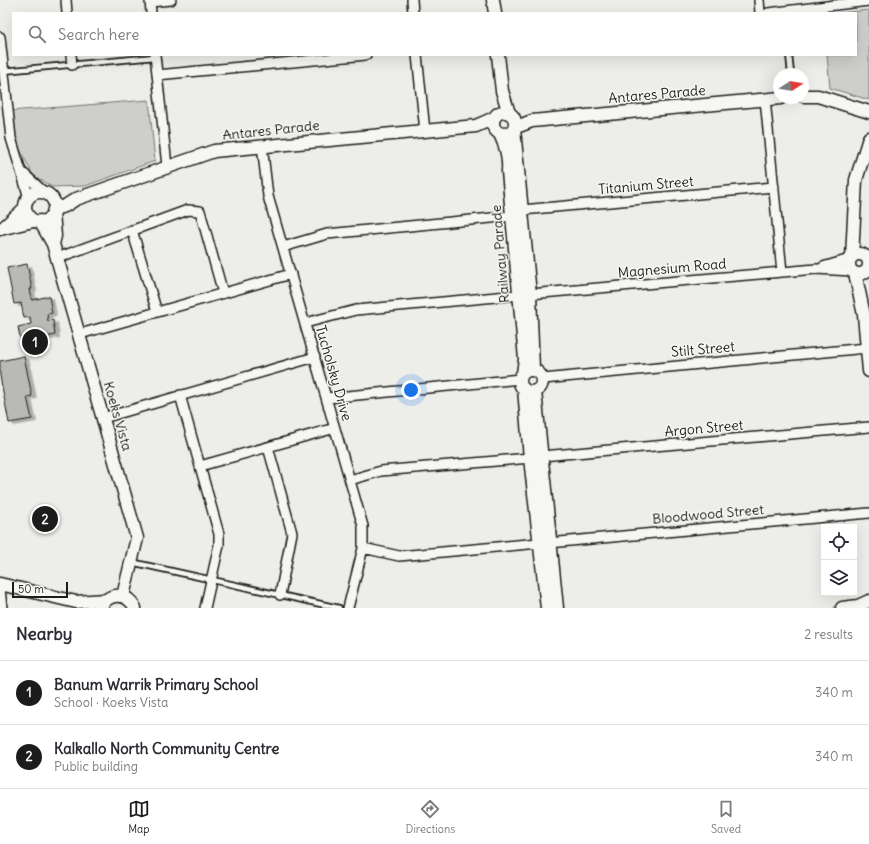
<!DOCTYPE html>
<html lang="en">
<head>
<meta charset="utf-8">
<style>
  :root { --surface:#fff; --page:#f2f2f3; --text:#2b2b33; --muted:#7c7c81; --line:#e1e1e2; --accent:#1c1c1c }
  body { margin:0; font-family:Delius,sans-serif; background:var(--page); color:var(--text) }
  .controls { position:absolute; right:12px; bottom:12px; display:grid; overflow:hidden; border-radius:0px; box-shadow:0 4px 16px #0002 }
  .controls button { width:36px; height:36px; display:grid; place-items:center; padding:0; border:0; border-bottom:1px solid var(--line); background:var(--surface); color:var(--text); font:20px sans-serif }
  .compass { position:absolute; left:773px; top:68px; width:36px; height:36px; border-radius:50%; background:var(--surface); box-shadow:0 4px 16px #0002; rotate:78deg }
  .scale { position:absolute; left:12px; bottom:10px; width:56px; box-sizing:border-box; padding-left:4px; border:2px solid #1c1c1c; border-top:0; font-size:11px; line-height:14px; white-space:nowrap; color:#1c1c1c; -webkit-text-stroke:3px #f6f6f2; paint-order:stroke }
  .you { position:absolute; left:411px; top:390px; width:14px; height:14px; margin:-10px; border:3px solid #fff; border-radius:50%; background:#1a73e8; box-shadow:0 0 0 6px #1a73e833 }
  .badge { display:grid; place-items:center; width:26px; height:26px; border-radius:50%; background:var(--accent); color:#fff; font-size:13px; font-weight:700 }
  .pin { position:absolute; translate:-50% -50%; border:2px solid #fff; box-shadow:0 1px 4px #0006 }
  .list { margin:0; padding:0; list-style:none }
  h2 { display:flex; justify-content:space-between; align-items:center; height:52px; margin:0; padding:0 16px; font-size:17px }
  h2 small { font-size:13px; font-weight:400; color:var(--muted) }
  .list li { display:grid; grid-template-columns:26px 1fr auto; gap:12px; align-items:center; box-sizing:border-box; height:64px; padding:0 16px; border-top:1px solid var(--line) }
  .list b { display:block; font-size:15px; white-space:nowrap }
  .list p { margin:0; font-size:13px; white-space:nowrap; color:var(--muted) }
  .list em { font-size:13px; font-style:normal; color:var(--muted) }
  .icon { flex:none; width:22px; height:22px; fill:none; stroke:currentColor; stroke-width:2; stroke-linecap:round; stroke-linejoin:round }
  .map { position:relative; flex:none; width:869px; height:608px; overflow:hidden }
  .search { position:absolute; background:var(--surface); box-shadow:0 4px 16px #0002; left:12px; right:12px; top:12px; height:44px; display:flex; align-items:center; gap:10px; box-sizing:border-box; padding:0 14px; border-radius:0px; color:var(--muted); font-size:15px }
  .sheet { height:180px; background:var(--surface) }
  nav { display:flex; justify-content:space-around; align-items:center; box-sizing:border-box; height:56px; border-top:1px solid var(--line); background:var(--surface); font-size:11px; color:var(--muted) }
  nav a { display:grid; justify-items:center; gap:2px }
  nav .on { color:var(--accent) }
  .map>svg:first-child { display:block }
  .green { fill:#cececb; stroke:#757574 }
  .building { fill:#b9b9b6; stroke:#1c1c1c; filter:url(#shadow) }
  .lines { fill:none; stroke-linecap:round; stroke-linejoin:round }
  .lane-casing { stroke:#1c1c1c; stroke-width:8 }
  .street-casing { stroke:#1c1c1c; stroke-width:12 }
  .secondary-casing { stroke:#1c1c1c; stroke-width:15 }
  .lane { stroke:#f6f6f2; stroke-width:4.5 }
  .street { stroke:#f6f6f2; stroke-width:9 }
  .secondary { stroke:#f6f6f2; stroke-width:12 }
  .labels { text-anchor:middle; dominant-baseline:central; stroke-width:3; stroke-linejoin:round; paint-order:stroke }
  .street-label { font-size:14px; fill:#1c1c1c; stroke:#f6f6f2 }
</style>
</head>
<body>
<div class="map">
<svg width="869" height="608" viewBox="0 0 869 608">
  <defs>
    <filter id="shadow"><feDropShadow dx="4.5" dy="2.5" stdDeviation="0" flood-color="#0004"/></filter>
  </defs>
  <rect width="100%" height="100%" fill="#edede9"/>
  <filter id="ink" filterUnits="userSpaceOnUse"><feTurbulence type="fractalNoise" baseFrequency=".025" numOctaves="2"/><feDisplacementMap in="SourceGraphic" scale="8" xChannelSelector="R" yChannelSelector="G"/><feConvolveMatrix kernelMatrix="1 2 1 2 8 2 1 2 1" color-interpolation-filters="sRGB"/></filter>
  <g filter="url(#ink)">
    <path class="green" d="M869,10V100L830,88L827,55H856V13H838Z
      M149,100L155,161L85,186L52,187L33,175L14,138L10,111Z"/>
    <path class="building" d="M27,264L32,289H30L32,300L49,296L52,313L47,314L48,321L53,320L55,335L21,342L18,327L31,324L30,317L24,318L21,303L14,304L7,268Z
      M24,356L32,396L27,397L32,419L9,423L0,376V361Z"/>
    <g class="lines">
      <defs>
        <path id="lane" d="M789,55L791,74
          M3,71L155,57
          M131,562L339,608"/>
        <path id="street" d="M66,0L67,13
          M150,0L151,13
          M412,0L413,13
          M759,0L760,13
          M150,2L171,0
          M768,13L869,1
          M0,37L11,138L29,198
          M71,55L72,65
          M155,55L167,166
          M417,55L425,131
          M157,75L366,55
          M765,99L782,272
          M262,145L268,196L363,526V548L348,608
          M22,172L45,193
          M522,210L774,187
          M132,230L157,312
          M283,247L327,234L512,216
          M865,256L869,257
          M57,258L188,210L200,211L223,293
          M823,267L850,259
          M868,269H869
          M530,294L816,269L852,271
          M305,323L356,310L519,295
          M80,334L291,274
          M543,379L867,348
          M180,395L219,534V545L205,608
          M327,398L520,379
          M103,418L315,357
          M268,447L292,533L280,595
          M542,456L869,427
          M200,466L335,428
          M350,480L381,471L530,458
          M549,543L869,513
          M363,548L399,556L539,543
          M0,589L2,608"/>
        <path id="secondary" d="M493,0L495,13
          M498,55L502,91L509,113
          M803,96H818L869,112
          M493 123a11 11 0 1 1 22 0a11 11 0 1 1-22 0Z
          M514,128L532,121L781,98
          M514,129L530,294L533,369
          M500,134C506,147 509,157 508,171L525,359L523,373
          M25 207a15 15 0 1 1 30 0a15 15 0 1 1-30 0Z
          M54,209L65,206L76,199L214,151L476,126L494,118
          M40,221L53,244L137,538L123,596
          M3,228L25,208
          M0,229L33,221
          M53,244L55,236L53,212
          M849 264a10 10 0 1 1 20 0a10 10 0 1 1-20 0Z
          M852,257L856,180L869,138
          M855,273L864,315L869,371
          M520 381a11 11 0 1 1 22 0a11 11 0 1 1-22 0Z
          M524,389L530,458L547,608
          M535,391L557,608
          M0,584L76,602L105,600
          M101,607C108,592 128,592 135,608
          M842,608L858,606L869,601"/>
      </defs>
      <use href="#lane" class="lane-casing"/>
      <use href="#street" class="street-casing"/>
      <use href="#secondary" class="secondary-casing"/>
      <use href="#lane" class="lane"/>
      <use href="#street" class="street"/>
      <use href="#secondary" class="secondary"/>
    </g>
  </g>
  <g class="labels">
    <g class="street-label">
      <text transform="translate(657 94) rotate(-5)">Antares Parade</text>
      <text transform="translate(271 130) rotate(-6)">Antares Parade</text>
      <text transform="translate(646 185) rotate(-5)">Titanium Street</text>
      <text transform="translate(500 254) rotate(-95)">Railway Parade</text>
      <text transform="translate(672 268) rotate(-5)">Magnesium Road</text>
      <text transform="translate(703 349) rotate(-5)">Stilt Street</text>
      <text transform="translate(334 373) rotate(74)">Tucholsky Drive</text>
      <text transform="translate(118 416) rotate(74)">Koeks Vista</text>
      <text transform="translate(704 428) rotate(-5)">Argon Street</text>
      <text transform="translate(708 514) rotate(-5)">Bloodwood Street</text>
    </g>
  </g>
</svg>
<div class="controls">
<button><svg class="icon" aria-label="locate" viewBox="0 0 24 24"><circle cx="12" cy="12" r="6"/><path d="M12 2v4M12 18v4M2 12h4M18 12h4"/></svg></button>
<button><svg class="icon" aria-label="layers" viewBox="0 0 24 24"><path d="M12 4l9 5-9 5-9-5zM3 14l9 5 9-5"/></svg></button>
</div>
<svg class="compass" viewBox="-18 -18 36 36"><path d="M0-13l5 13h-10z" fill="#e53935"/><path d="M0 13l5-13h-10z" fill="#7c7c81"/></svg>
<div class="scale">50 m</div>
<div class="you"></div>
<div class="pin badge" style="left:35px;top:342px">1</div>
<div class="pin badge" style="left:45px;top:519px">2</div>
<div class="search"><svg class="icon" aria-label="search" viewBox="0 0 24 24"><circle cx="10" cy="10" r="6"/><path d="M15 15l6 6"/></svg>Search here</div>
</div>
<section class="sheet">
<h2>Nearby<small>2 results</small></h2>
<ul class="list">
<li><span class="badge">1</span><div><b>Banum Warrik Primary School</b><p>School · Koeks Vista</p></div><em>340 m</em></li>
<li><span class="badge">2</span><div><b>Kalkallo North Community Centre</b><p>Public building</p></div><em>340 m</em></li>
</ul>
</section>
<nav>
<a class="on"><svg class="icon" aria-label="map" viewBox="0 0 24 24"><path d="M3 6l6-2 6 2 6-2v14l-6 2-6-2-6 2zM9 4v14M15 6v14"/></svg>Map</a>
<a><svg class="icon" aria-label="directions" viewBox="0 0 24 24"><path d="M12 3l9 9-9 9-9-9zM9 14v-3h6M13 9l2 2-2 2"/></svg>Directions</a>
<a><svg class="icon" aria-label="saved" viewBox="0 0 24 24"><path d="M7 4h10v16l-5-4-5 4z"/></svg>Saved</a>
</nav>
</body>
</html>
